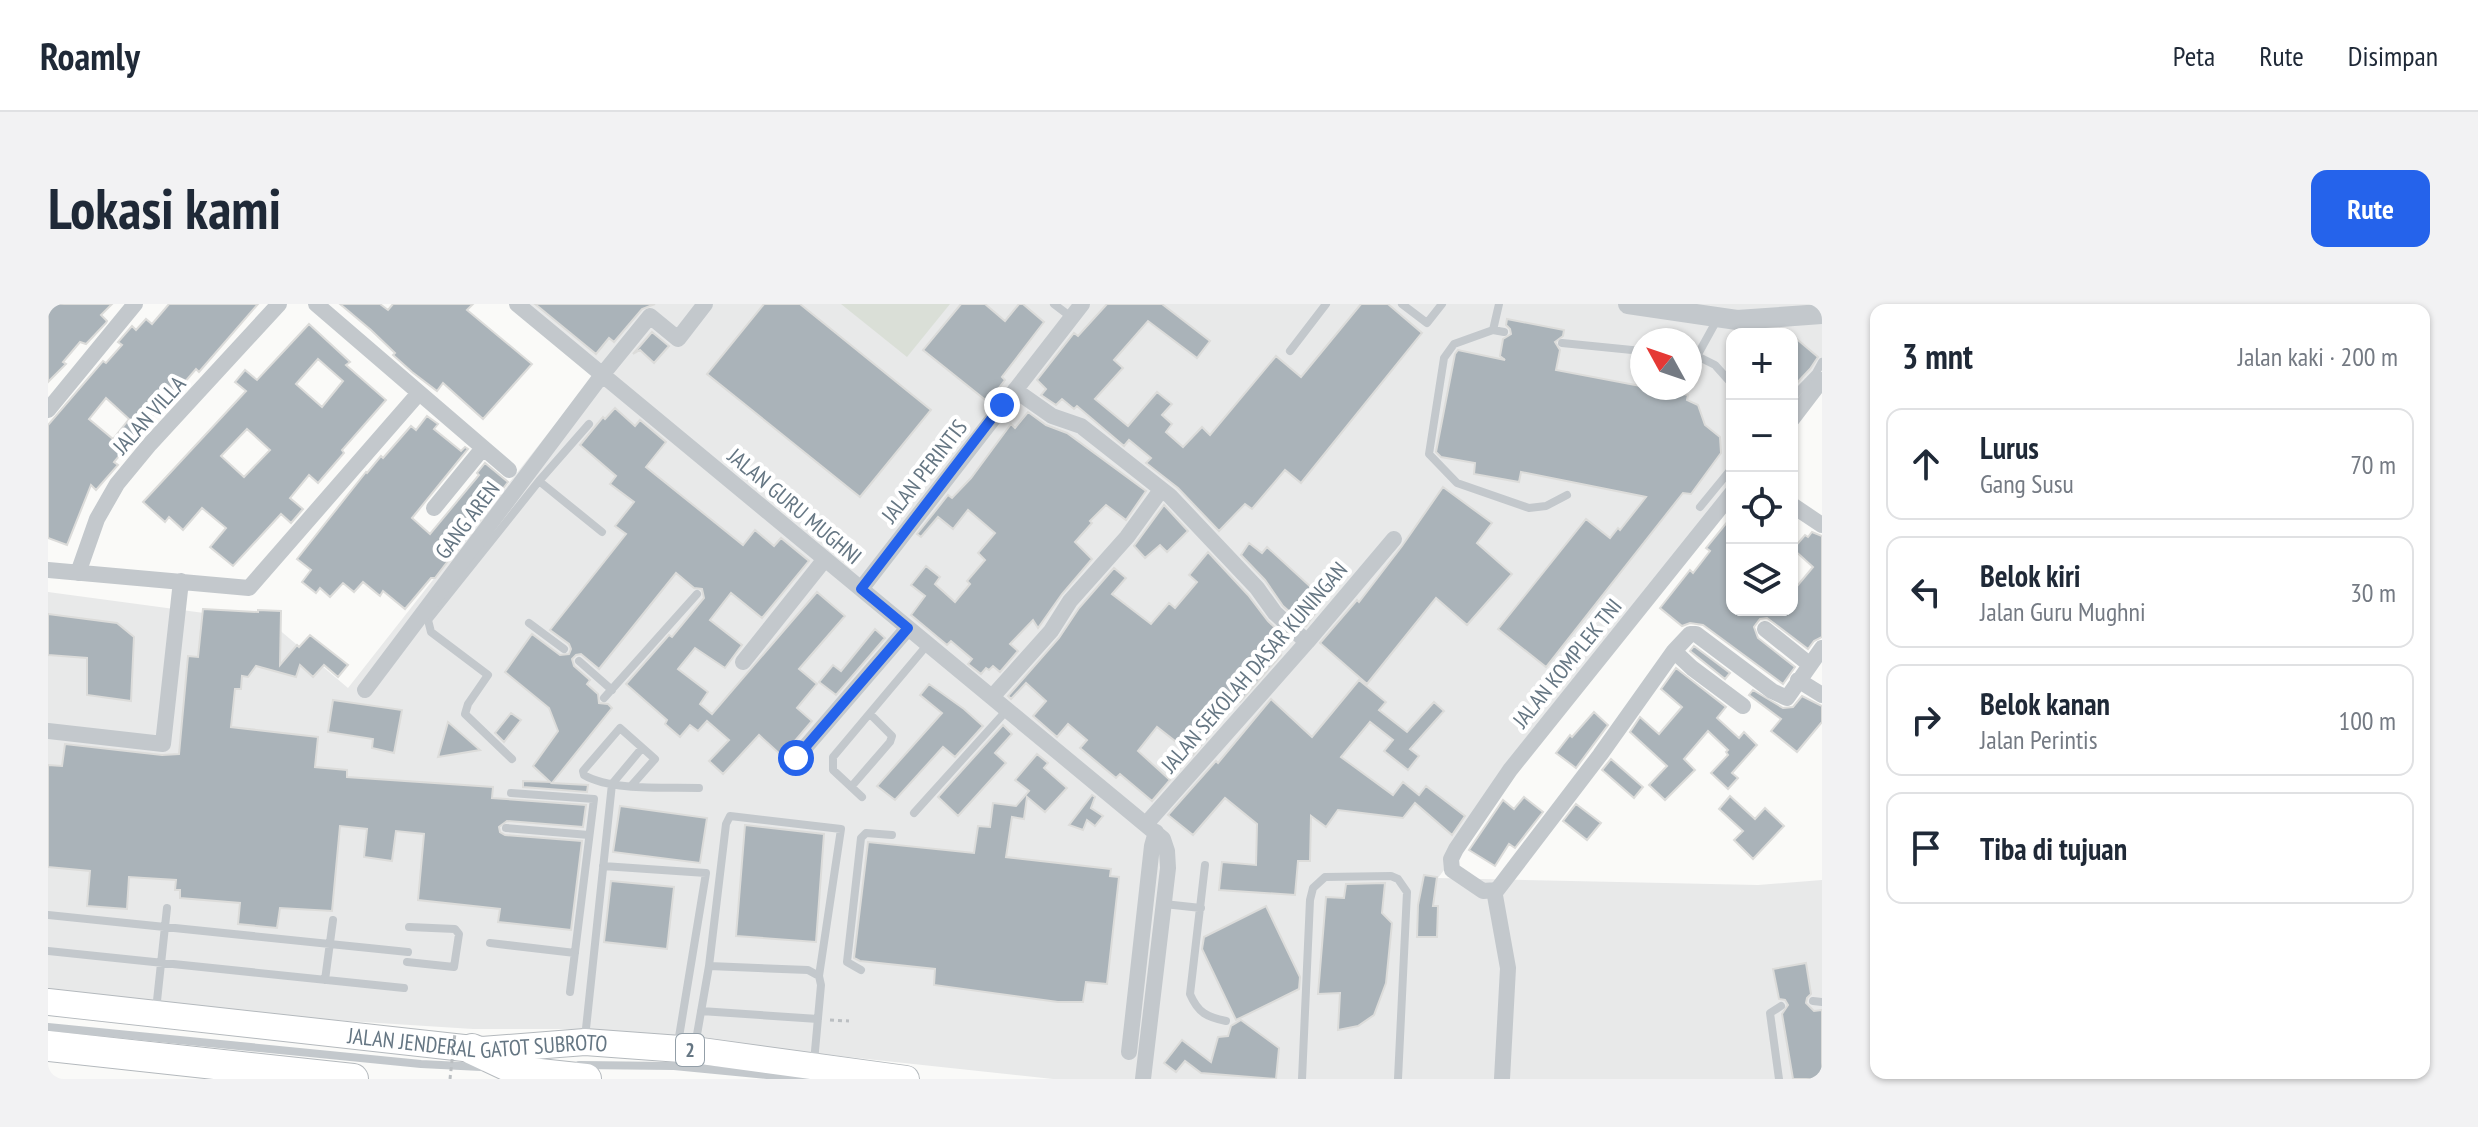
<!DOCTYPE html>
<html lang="id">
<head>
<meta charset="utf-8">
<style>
  :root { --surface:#fff; --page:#f2f2f3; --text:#1f2937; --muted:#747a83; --line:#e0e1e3; --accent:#2563eb }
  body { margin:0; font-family:"PT Sans Narrow",sans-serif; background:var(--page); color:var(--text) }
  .controls { position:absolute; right:24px; top:24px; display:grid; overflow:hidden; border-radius:16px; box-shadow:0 2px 6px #0004 }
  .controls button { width:72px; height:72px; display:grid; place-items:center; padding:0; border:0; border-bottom:2px solid var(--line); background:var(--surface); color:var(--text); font:40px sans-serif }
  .compass { position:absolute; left:1582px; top:24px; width:72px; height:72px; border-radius:50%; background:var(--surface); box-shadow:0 2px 6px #0004; rotate:310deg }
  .stop { position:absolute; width:24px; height:24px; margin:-18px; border:6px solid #2563eb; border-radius:50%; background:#fff }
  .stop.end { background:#2563eb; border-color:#fff; box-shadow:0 2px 8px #0008 }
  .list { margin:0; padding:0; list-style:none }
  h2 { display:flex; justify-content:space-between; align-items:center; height:104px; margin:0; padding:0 32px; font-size:34px }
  h2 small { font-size:26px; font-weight:400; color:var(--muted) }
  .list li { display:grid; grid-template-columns:52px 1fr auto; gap:24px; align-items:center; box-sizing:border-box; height:112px; margin:0 16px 16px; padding:0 16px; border:2px solid var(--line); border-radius:16px }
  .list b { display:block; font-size:30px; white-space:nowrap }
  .list p { margin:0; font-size:26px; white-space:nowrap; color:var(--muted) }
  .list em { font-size:26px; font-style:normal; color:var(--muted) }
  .icon { flex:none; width:44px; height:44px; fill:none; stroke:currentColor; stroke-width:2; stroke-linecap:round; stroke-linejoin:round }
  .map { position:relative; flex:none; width:1774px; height:775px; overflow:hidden; border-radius:16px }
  header { display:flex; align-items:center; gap:48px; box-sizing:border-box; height:112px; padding:0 40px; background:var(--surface); border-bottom:2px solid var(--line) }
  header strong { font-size:38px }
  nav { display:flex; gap:44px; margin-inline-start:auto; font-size:28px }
  .intro { display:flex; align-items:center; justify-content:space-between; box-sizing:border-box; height:192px; padding:0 48px }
  h1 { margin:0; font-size:56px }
  .button { padding:20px 36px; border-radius:16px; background:var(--accent); color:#fff; font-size:28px; font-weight:700 }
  main { display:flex; gap:48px; padding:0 48px }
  aside { flex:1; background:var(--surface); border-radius:16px; box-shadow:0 2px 6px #0004 }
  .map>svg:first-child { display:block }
  .built { fill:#e8e9e9; fill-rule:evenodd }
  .green { fill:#dadfd7 }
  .building { fill:#aab3b9; stroke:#dcdcda; stroke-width:2; fill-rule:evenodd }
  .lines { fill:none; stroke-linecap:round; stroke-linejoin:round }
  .trunk-casing { stroke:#b4b9bd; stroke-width:28 }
  .motorway-casing { stroke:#b4b9bd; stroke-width:32 }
  .path { stroke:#bbbfc2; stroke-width:3; stroke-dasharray:4 4; stroke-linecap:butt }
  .service { stroke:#c3c8cc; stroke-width:8 }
  .minor { stroke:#c3c8cc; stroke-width:16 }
  .tertiary { stroke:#c3c8cc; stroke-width:20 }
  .trunk { stroke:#fff; stroke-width:26 }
  .motorway { stroke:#fff; stroke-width:30 }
  .path-bridge { stroke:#bbbfc2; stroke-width:3; stroke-dasharray:4 4; stroke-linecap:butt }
  .route { stroke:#2563eb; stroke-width:10 }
  .labels { text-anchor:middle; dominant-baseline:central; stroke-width:8; stroke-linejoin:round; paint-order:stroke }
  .shield { fill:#fff; stroke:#939fa8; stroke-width:2 }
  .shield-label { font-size:20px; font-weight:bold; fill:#657683 }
  .street-label { font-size:22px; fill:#657683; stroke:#fff }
</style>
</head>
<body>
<header>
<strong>Roamly</strong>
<nav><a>Peta</a><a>Rute</a><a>Disimpan</a></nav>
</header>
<div class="intro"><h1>Lokasi kami</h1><a class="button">Rute</a></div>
<main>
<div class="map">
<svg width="1774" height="775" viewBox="0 0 1774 775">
  <rect width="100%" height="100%" fill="#fafaf8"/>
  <path class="built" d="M469,0H1774V62L1744,103V30H1684V183L1390,574L1710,581L1774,576V775H1005L538,725H425L0,698V288L222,318L300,384L549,67ZM1594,36H1642V84H1594Z"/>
  <path class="green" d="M793,0H902L859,53Z"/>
  <path class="building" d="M0,0H64L53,11L59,17L58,19L38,40L32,38L15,58L18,60L0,78Z
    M121,0H210L151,68L148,65L117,101L115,99L66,158L70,161L48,186L43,181L19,241L0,234V121L55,57L58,59L74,41L70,38L84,22L88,26L98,15L104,20ZM58,94L81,115L65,135L41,115Z
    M292,0H332L340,6L345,0H425L419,6L484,60L435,115L395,79L389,87L364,68L345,51L347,49L323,26Z
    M487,0H607L594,5L566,38L561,34L548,50Z
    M716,0H752L883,106L812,193L659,70Z
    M913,0H937L957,17L971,0H975L996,18L954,73L957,76L940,98L875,46Z
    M1059,0H1114L1162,37L1149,54L1100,17L1066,56L1075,64L1047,95L1080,122L1109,88L1124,100L1114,111L1124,120L1118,128L1135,143L1154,123L1162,131L1228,52L1253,73L1313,0H1340L1374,29L1253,179L1237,166L1204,205L1197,200L1171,227L1130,184L1098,159L1103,154L1081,136L1076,142L1029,102L1026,105L1014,95L1008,101L993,91L998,85L989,76L1026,29L1030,32Z
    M1459,15L1516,26L1515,32L1507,38L1512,46L1508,66L1640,91L1639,96L1650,101L1657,121L1672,133L1673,149L1643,190L1635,189L1498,363L1450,325L1538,215L1562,234L1570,224L1572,226L1598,193L1473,168L1471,178L1426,170L1427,159L1393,153L1388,148L1407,50L1410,46L1457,56L1452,52L1455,35L1463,30L1462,25L1458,21Z
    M261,20L302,58L298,61L338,96L294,146L296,149L270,179L261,171L242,194L255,205L243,219L233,210L185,262L162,243L178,224L154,204L135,226L121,213L117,218L95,198L198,87L187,78L197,66L209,76ZM270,55L295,77L274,103L248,80ZM199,125L222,146L196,173L173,152Z
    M604,28L621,42L606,59L592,46L585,50Z
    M1744,31L1770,53L1762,65L1744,84Z
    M567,104L587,122L592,116L618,138L598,163L695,241L707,226L726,242L733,234L761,257L714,314L683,289L662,316L694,341L677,364L647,344L630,365L660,388L652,400L664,410L769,288L797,312L751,365L769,380L749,404L764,417L734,452L711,431L675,470L661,457L681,436L659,417L650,427L642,421L632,433L617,420L619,416L578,380L621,331L624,333L656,294L654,285L646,284L628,269L551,365L533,350L528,351L524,355L526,362L542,376L539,380L550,390L551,399L560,400L564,404L504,479L540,481L539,488L475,483V477L502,478L485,462L510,427L501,404L457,368L484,330L512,351L521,350L523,345L521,340L502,326L578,230L567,222L586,198L562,180L568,172L532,141L555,113L557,115Z
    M980,108L998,121L1019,129L1098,187L1078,216L1058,201L1042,217L1044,219L1027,238L1044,255L1014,290L990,324L985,316L962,340L970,347L952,368L945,362L941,366L938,364L933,370L920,360L924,355L903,337L899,341L863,311L877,292L863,281L878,262L892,273L887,280L907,298L922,280L919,277L937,256L930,249L947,229L920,206L905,225L890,213L873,233L869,230L900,191L904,194L923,174L963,120L967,124Z
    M379,112L390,120L386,125L413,147L417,143L420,145L364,214L382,230L431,171L429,169L437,159L460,178L387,274H383L357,305L335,287L332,292L315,278L306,288L295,279L282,293L272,284L268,289L254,278L263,266L249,255L318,168L319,169L333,152L335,154L363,122L368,126Z
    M1395,183L1444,219L1429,239L1464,270L1419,321L1388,294L1319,380L1272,339L1309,296L1311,298L1354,242Z
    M1116,201L1140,227L1119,248L1112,241L1097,254L1086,242Z
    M1684,212V306H1744V288L1765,263L1745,245L1757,231L1760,233L1764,228L1774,232V333L1766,337L1760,345L1719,314L1712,315L1706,323L1710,334L1747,363L1735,380L1655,321L1642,319L1634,322L1612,304L1642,266L1645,269L1662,247L1658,244Z
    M1201,239L1214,249L1219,243L1277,296L1258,322L1235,302L1217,276L1193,251Z
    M1160,248L1200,291L1220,317L1241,337L1232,349L1233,351L1192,398L1183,391L1158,418L1167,425L1145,451L1109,423L1090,447L1122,476L1104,497L1072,470L1068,474L1032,444L1039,436L1020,420L1009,433L985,412L998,397L978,379L963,395L960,392L1011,334L1031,304L1066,264L1078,274L1064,290L1103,320L1121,299L1127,304L1149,278L1141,271Z
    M155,305L210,308V306L233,307L232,361L249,341L251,343L262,331L300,361L290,373L276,361L265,373L252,361L248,373L208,362L200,373L194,372L193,385H187L183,423L270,433L267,463L299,466V473L445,483L444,494L538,501L535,523L459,517L451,523L452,528L457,531L534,537L523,626L450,618L452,605L370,596L376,530L348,527L344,557L316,553L319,525L292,522L284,607L232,604L229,624L190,620L192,599L132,594V586H127L128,576L81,573L79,605L39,602L42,567L0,563V461L14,462L17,440L114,451L131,450L140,352L150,353Z
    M0,310L69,319L86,333L83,397L39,391V354L0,351Z
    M827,325L837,334L788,391L771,378L785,361L793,367Z
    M1646,342L1682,369L1677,375L1642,347Z
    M1628,364L1678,403L1669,414L1691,434L1696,428L1709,441L1684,469L1690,474L1680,485L1663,469L1680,451L1678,448L1680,446L1660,427L1636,455L1647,466L1617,496L1601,481L1619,462L1582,428L1592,413L1611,430L1634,403L1613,385Z
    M1311,376L1338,398L1331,406L1359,428L1386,398L1396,407L1362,445L1371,452L1360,466L1336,447L1345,436L1322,418L1293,453L1345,491L1355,478L1371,491L1378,482L1417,512L1404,531L1367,499L1355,514L1290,506L1278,523L1263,512L1262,557H1250L1247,591L1171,586L1174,558L1208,561L1209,520L1177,494L1145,531L1120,511L1168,457L1170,459L1223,395L1264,433Z
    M881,380L916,405L935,422L907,453L895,443L847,496L829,482L894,409L872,391Z
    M1705,386L1735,404L1745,403L1754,392L1774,402V418L1749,448L1723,427L1733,415L1701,391Z
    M285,396L354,406L346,449L324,444L325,435L280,428Z
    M1546,408L1560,421L1528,464L1508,449L1522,431L1524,433Z
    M463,409L473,416L456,438L447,429Z
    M400,418L432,446L390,453Z
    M955,421L964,430L947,449L958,459L910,512L890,493Z
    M989,450L1000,459L996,464L1019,484L997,508L979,493L976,515L964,513L958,553L1063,565L1062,572L1071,573L1059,680L1038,678L1035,698H1010L886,681L887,665L812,657L806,654L820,538L926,549L930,522L942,523L945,499L968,502L981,487L967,476Z
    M1563,455L1595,483L1586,494L1554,466Z
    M1044,491L1047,493L1043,504L1055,512L1047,522L1039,516L1035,526L1021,521Z
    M1682,492L1707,515L1717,504L1736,522L1705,555L1686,536L1695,527L1671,505Z
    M1476,493L1495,508L1467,544L1461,540L1447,562L1421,546L1455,496L1466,505Z
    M1528,500L1553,519L1539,536L1515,517Z
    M572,502L659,514L652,559L565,548Z
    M697,521L776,530L768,638L688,632Z
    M1376,571L1389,573L1385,602H1390L1389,633H1369L1370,601Z
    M563,577L626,583L619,645L556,638Z
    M1337,579L1334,609L1344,619L1338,679L1326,711L1310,722L1290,726L1292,689L1270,690L1278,593L1296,594L1298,580Z
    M1218,602L1252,673L1251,685L1188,716L1154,645L1156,633Z
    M1758,659L1763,690L1759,694L1758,699L1766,707L1774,706V775H1745L1734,710L1740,701L1737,696L1731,695L1725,665Z
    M1193,716L1231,744L1228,775L1153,769L1137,757L1128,768L1116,759L1134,736L1163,758L1170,733L1180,732L1183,722Z"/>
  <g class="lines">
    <defs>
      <g id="trunk">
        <path id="s1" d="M0,698L434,746L537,738L646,746L858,775"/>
      </g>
      <path id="motorway" d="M0,742L305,775
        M424,745L473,768L538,775"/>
    </defs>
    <use href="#trunk" class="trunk-casing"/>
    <use href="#motorway" class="motorway-casing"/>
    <path class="path" d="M782,716L801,717"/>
    <path class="service" d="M1006,0L1023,13
      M1354,0L1379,19L1394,0
      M1445,26L1451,0
      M1456,28L1445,26L1406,40L1396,54L1381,150L1409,179L1481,204L1498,202L1519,191
      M1514,39L1594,47
      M1242,47L1278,0
      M1642,52H1649L1670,14
      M1649,52L1667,61L1684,80
      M1744,94L1768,69L1774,58
      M491,177L554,228
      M1652,203L1684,164
      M481,319L516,345
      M531,357L564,386
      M556,394L649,290
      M464,455L417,410L420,400L440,371L383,328L380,316L491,177L541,120
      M584,481L607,455L572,424L535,467L536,471C563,487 619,483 651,484
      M803,483L842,438L844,432L822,410
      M463,489L546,495L522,688
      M814,493L785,466V453L880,340
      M866,509L959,406
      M458,524L541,531
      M1157,561L1142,690C1150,709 1159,713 1178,717
      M555,562L658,569L630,739
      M1116,600L1153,604
      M0,611L360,648
      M442,639L527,649
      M0,647L356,684
      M359,658L406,663L411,630L407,625L361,623
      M661,662L678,520L682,512L793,525L771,672
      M813,666L799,658L813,534L818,529L844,531
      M277,676L285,616
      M1765,697L1774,698
      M108,706L119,604
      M653,707L770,715
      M0,723L373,760L433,763
      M537,734L564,480L594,444
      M647,742L661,662L760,666L771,672L773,681L766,758
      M531,761L626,762L760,775
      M1254,775L1262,596L1265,584L1277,573L1343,572L1350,575L1359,588L1350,775
      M1731,775L1722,709L1733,702"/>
    <path class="minor" d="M268,0L461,166
      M469,0L1115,535L1119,547L1120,564L1095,775
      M967,86L1004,112L1033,122L1122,192L1209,284L1227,309L1259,338
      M0,106L87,0
      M1744,115L1774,76
      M1684,189L1462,466L1408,545L1403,555L1404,566L1435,587L1449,586L1552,451L1626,347L1642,330H1648L1724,387L1739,394L1774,344
      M1744,201L1774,221
      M386,204L435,144
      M0,266L201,284L371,89
      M30,269L49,215L69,180L102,140L231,0
      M813,285L1034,0
      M1717,325L1761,360
      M1626,347L1644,364L1695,402
      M695,358L777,255
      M1750,376L1774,391
      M317,386L554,71L602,12L630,35L657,0
      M944,393L1003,327L1022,297L1079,233L1113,186
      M0,427L115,440L133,277
      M748,454L860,324
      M1098,520L1259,338L1346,235
      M1446,586L1460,664L1454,775
      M1081,748L1104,542L1108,528"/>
    <path class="tertiary" d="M1580,0L1689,16L1774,10"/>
    <use href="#trunk" class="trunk"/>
    <use href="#motorway" class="motorway"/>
    <path class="path-bridge" d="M402,775L407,729"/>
  </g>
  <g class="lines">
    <path class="route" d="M748,454L860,324L813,285L954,101"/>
  </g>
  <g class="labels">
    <rect class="shield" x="628" y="730" width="28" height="32" rx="6"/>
    <g class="shield-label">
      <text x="642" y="746">2</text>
    </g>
    <g class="street-label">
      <text transform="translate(101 111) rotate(-48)">JALAN VILLA</text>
      <text transform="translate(876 167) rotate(-52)">JALAN PERINTIS</text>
      <text transform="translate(747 202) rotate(40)">JALAN GURU MUGHNI</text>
      <text transform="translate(419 216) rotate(-53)">GANG AREN</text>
      <text transform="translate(1519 359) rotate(-51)">JALAN KOMPLEK TNI</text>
      <text transform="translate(1206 363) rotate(-49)">JALAN SEKOLAH DASAR KUNINGAN</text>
      <text stroke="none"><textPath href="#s1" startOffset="432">JALAN JENDERAL GATOT SUBROTO</textPath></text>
    </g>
  </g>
</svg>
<div class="controls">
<button>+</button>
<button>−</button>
<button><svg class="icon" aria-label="locate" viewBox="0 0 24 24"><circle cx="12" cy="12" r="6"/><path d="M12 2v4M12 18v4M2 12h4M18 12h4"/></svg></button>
<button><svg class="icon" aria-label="layers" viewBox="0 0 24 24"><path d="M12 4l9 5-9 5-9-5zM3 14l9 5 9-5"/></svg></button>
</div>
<svg class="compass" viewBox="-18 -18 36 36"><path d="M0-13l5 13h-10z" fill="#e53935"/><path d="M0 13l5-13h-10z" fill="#747a83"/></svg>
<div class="stop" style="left:748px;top:454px"></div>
<div class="stop end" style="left:954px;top:101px"></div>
</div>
<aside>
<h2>3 mnt<small>Jalan kaki · 200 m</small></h2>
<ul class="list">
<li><svg class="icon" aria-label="ahead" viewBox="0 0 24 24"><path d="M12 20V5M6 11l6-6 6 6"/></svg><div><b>Lurus</b><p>Gang Susu</p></div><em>70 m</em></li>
<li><svg class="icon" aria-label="left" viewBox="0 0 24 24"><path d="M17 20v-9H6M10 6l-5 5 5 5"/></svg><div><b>Belok kiri</b><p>Jalan Guru Mughni</p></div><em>30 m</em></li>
<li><svg class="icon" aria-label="right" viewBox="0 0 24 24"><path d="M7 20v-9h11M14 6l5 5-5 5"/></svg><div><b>Belok kanan</b><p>Jalan Perintis</p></div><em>100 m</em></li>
<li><svg class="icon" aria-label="arrive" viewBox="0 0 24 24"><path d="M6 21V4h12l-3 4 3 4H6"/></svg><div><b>Tiba di tujuan</b></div></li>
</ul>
</aside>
</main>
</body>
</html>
